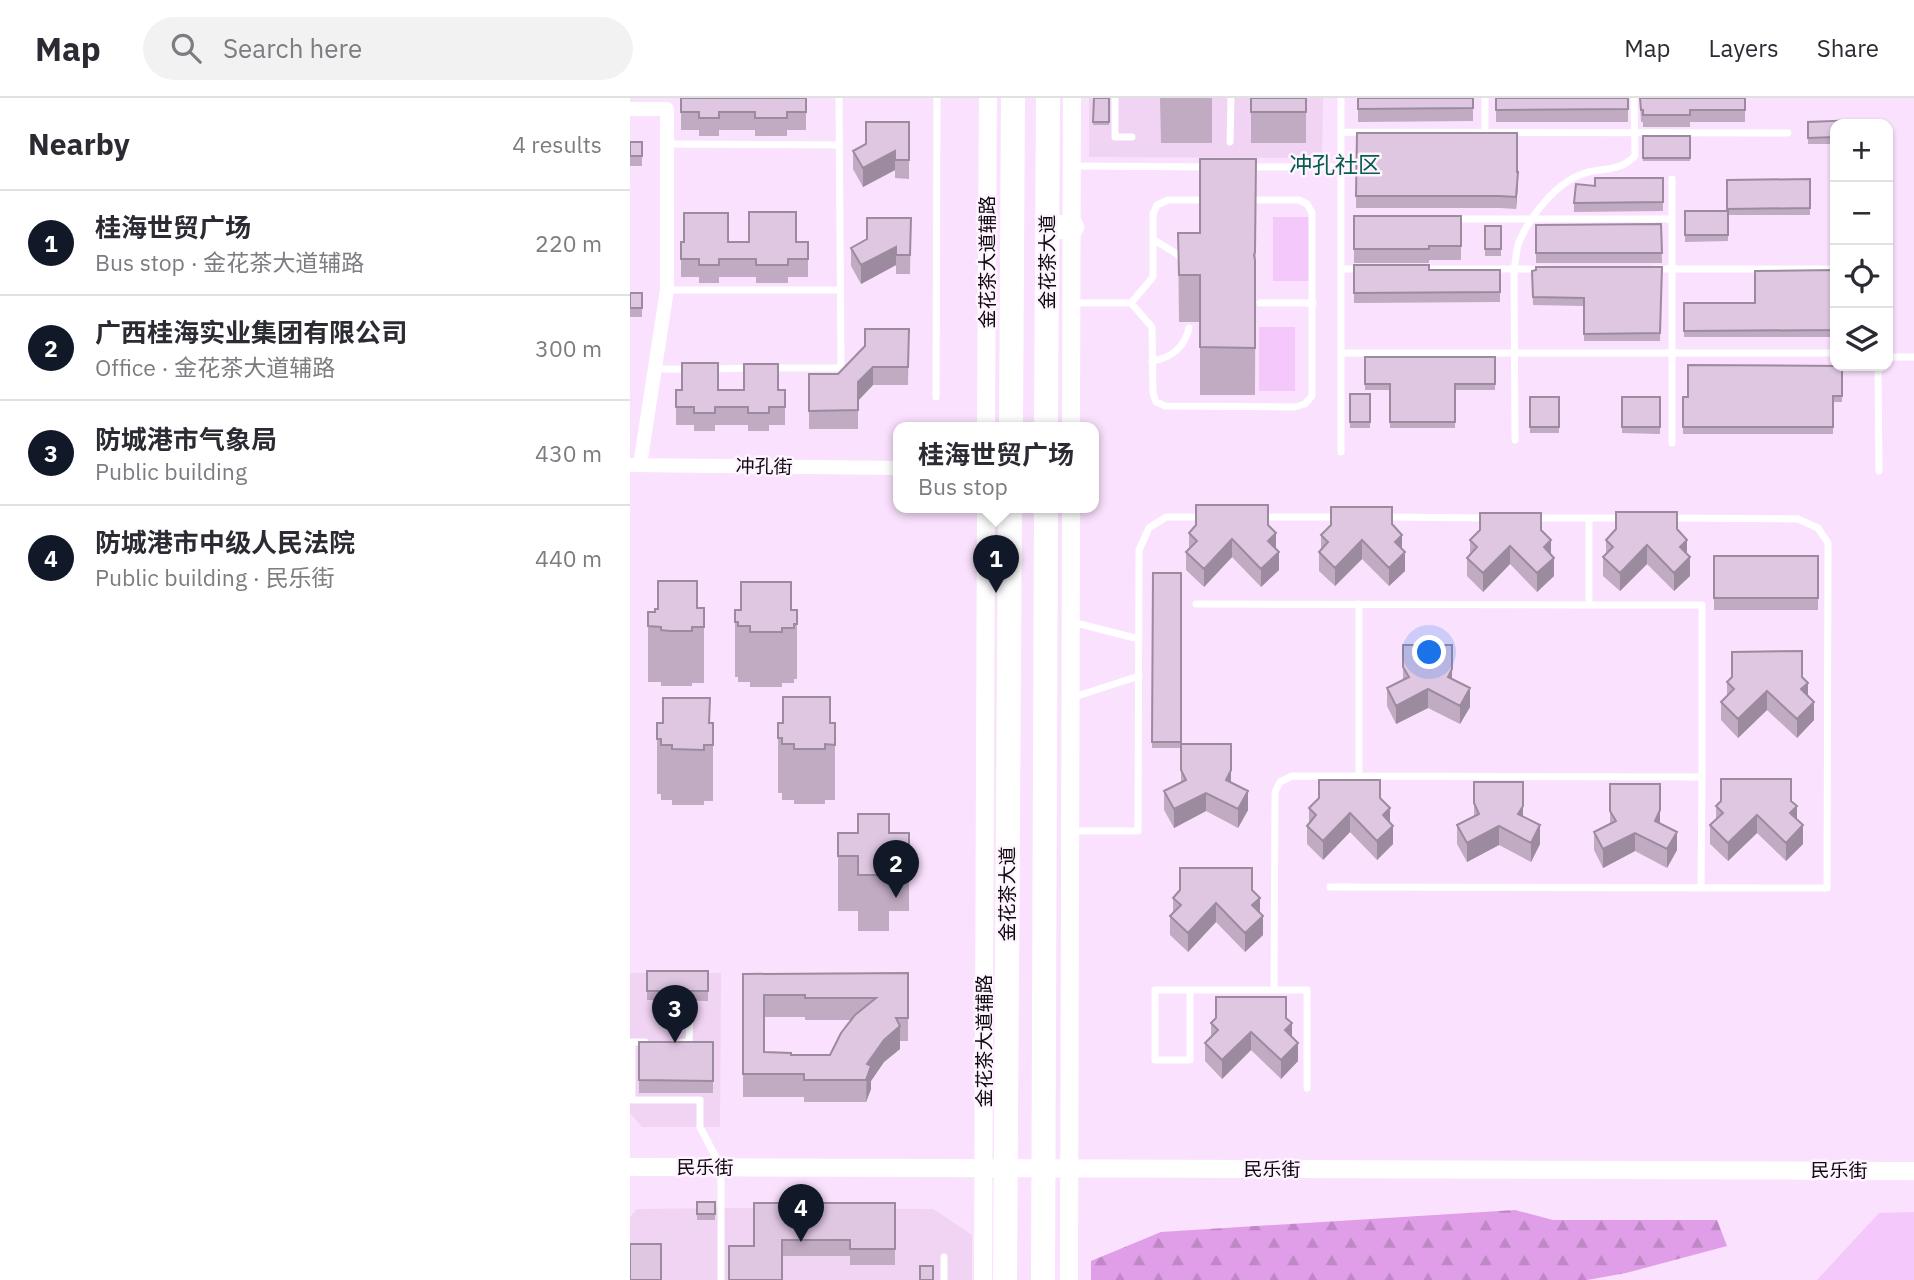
<!DOCTYPE html>
<html lang="en">
<head>
<meta charset="utf-8">
<style>
  :root { --surface:#fff; --page:#f2f2f3; --text:#2b2b33; --muted:#7c7c81; --line:#e1e1e2; --accent:#111827 }
  body { margin:0; font-family:"IBM Plex Sans","Noto Sans SC",sans-serif; background:var(--page); color:var(--text) }
  .controls { position:absolute; right:21px; top:21px; display:grid; overflow:hidden; border-radius:14px; box-shadow:0 2px 5px #0004 }
  .controls button { width:63px; height:63px; display:grid; place-items:center; padding:0; border:0; border-bottom:2px solid var(--line); background:var(--surface); color:var(--text); font:35px sans-serif }
  .you { position:absolute; left:800px; top:555px; width:24px; height:24px; margin:-18px; border:5px solid #fff; border-radius:50%; background:#1a73e8; box-shadow:0 0 0 10px #1a73e833 }
  .badge { display:grid; place-items:center; width:46px; height:46px; border-radius:50%; background:var(--accent); color:#fff; font-size:23px; font-weight:700 }
  .pin { position:absolute; translate:-50% -58px; filter:drop-shadow(0 2px 4px #0008) }
  .pin::after { content:''; position:absolute; top:37px; width:24px; height:21px; background:inherit; clip-path:polygon(0 0,100% 0,50% 100%) }
  .popup { position:absolute; left:263px; top:324px; width:206px; height:91px; box-sizing:border-box; display:grid; place-content:center; border-radius:14px; background:var(--surface); filter:drop-shadow(0 2px 5px #0005); font-size:23px; white-space:nowrap; color:var(--muted) }
  .popup b { font-size:26px; color:var(--text) }
  .popup::after { content:''; position:absolute; left:50%; top:100%; margin-left:-14px; border:14px solid transparent; border-top-color:var(--surface) }
  .list { margin:0; padding:0; list-style:none }
  h2 { display:flex; justify-content:space-between; align-items:center; height:91px; margin:0; padding:0 28px; font-size:30px }
  h2 small { font-size:23px; font-weight:400; color:var(--muted) }
  .list li { display:grid; grid-template-columns:46px 1fr auto; gap:21px; align-items:center; box-sizing:border-box; height:105px; padding:0 28px; border-top:2px solid var(--line) }
  .list b { display:block; font-size:26px; white-space:nowrap }
  .list p { margin:0; font-size:23px; white-space:nowrap; color:var(--muted) }
  .list em { font-size:23px; font-style:normal; color:var(--muted) }
  .icon { flex:none; width:38px; height:38px; fill:none; stroke:currentColor; stroke-width:2; stroke-linecap:round; stroke-linejoin:round }
  .map { position:relative; flex:none; width:1284px; height:1182px; overflow:hidden }
  header { display:flex; align-items:center; gap:42px; box-sizing:border-box; height:98px; padding:0 35px; background:var(--surface); border-bottom:2px solid var(--line) }
  header strong { font-size:33px }
  nav { display:flex; gap:38px; margin-inline-start:auto; font-size:24px }
  .search { width:490px; height:63px; background:var(--page); display:flex; align-items:center; gap:18px; box-sizing:border-box; padding:0 24px; border-radius:38px; color:var(--muted); font-size:26px }
  main { display:flex }
  aside { flex:1; background:var(--surface) }
  .map>svg:first-child { display:block }
  .built { fill:#f1d3f4 }
  .forest { fill:url(#forest-firs) }
  .park { fill:#f5c8fb }
  .lines { fill:none; stroke-linecap:round; stroke-linejoin:round }
  .service { stroke:#fff; stroke-width:7 }
  .minor { stroke:#fff; stroke-width:14 }
  .tertiary { stroke:#fff; stroke-width:18 }
  .trunk { stroke:#fff; stroke-width:24 }
  .wall { fill:#c0abc2; fill-rule:evenodd }
  .shaded-wall { fill:#9c8b9e }
  .building { fill:#dfc7e2; stroke:#9c8b9e; stroke-width:2; fill-rule:evenodd }
  .labels { text-anchor:middle; dominant-baseline:central; stroke-width:5; stroke-linejoin:round; paint-order:stroke }
  .street-label { font-size:19px; fill:#100811; stroke:#fef4ff }
  .quarter-label { font-size:23px; fill:#075d4b; stroke:#fef4ff }
</style>
</head>
<body>
<header>
<strong>Map</strong>
<div class="search"><svg class="icon" aria-label="search" viewBox="0 0 24 24"><circle cx="10" cy="10" r="6"/><path d="M15 15l6 6"/></svg>Search here</div>
<nav><a>Map</a><a>Layers</a><a>Share</a></nav>
</header>
<main>
<aside>
<h2>Nearby<small>4 results</small></h2>
<ul class="list">
<li><span class="badge">1</span><div><b>桂海世贸广场</b><p>Bus stop · 金花茶大道辅路</p></div><em>220 m</em></li>
<li><span class="badge">2</span><div><b>广西桂海实业集团有限公司</b><p>Office · 金花茶大道辅路</p></div><em>300 m</em></li>
<li><span class="badge">3</span><div><b>防城港市气象局</b><p>Public building</p></div><em>430 m</em></li>
<li><span class="badge">4</span><div><b>防城港市中级人民法院</b><p>Public building · 民乐街</p></div><em>440 m</em></li>
</ul>
</aside>
<div class="map">
<svg width="1284" height="1182" viewBox="0 0 1284 1182">
  <defs>
    <pattern id="forest-firs" width="22" height="20" patternUnits="userSpaceOnUse" patternTransform="scale(1.75)"><rect width="22" height="20" fill="#e09ee8"/><path d="M5 1l3.5 6h-7zM16 11l3.5 6h-7z" fill="#bf87c6"/></pattern>
  </defs>
  <rect width="100%" height="100%" fill="#fae1fd"/>
  <path class="built" d="M459,0H693L692,60L459,59Z
    M0,875H91L90,1029H12L0,1015Z
    M101,1110L303,1111L342,1137V1182H0V1119L7,1111Z"/>
  <path class="forest" d="M885,1112L923,1122H1087L1097,1148L996,1175L957,1182H461V1163L531,1134Z"/>
  <path class="park" d="M643,119H679V183H643Z
    M629,229H665V293H629Z
    M1284,1114V1182H1187L1249,1115Z"/>
  <g class="lines">
    <path class="service" d="M485,0V39H502
      M855,0V34
      M711,34L1158,35
      M600,44L601,0
      M37,46L209,47
      M443,68L578,69
      M618,69H711
      M538,102H669L677,106L682,115V298L675,306L665,309L535,308L526,304L523,295L522,229L501,205L523,179V116L527,107Z
      M822,121H1042
      M524,142L547,156L553,163
      M711,171H732
      M789,171H914
      M1024,171H1205
      M37,192H210
      M442,205H501
      M630,205H683
      M711,255H1205
      M1258,259H1284
      M522,263C542,260 554,250 559,230
      M1248,268L1249,373
      M141,270H211L209,0
      M26,271H59
      M78,271L122,270
      M306,299L307,0
      M885,342L884,171C886,162 886,152 889,144C901,117 926,84 955,75C976,69 989,74 1005,58L1004,0
      M1042,345V81
      M711,354V0
      M629,419H708
      M755,419L859,420
      M902,420H995
      M959,420V507H1072V679
      M566,506L959,507
      M442,524L509,541
      M441,600L509,578
      M729,679V506
      M441,733H508L509,452L519,430L536,419H575
      M700,789L1197,790L1198,445L1188,430L1168,421L1039,420
      M560,892V962H525V892H677V990
      M644,892L645,694L650,684L662,678L1072,679L1071,790
      M15,944H2V1002H70V1029L91,1069V1182
      M52,944H59L60,911
      M314,1159V1182"/>
    <path class="minor" d="M0,11H37V192L10,367
      M0,367L268,370"/>
    <path class="tertiary" d="M356,329L358,0
      M441,329L442,0
      M0,1069L1284,1073
      M353,1182L356,409
      M439,1182L441,409"/>
    <path class="trunk" d="M417,129H442
      M381,329L383,0
      M416,329L418,0
      M375,1182L380,409
      M413,1182L416,409"/>
  </g>
  <path class="wall" d="M51,0H176V32H157V38H125V32H89V38H69V32H51Z
    M464,0H479V27H463Z
    M530,0H582V45H531Z
    M621,0H676V45H621Z
    M728,0H843V23L728,24Z
    M866,0H998V24H866Z
    M1010,0H1115V24H1060V29H1013V24H1011Z
    M279,24V81L265,80V72L233,89L223,71V53Z
    M1178,24L1205,26V46H1178Z
    M727,35L887,74L888,86L886,111L870,110H726Z
    M1013,38H1060V63H1013Z
    M0,44H12V68H0Z
    M626,61L625,297H570V224H549L548,135H570Z
    M1033,80V113L944,114V105L965,88Z
    M1180,81V117H1098V143L1055,144V113H1097V82Z
    M724,118H831V162H799V165H724Z
    M281,120L280,176H266V167L231,186L221,168V150Z
    M1031,126L1032,165H906V127Z
    M855,128H871V158H855Z
    M51,144H178V179H158V185H126V179H89V185H69V179H51Z
    M724,167L799,172H870V204L724,205Z
    M1032,169L1030,243H954V208L903,207L902,173Z
    M1205,172V239H1054V205H1125Z
    M0,195H12V219H0Z
    M279,231L278,287H243L228,302V331H179V276H208L235,248Z
    M735,259H865V292H825V330H760V292H735Z
    M1212,268V304H1203V336H1053V299H1058Z
    M46,292H155V327H139V333H118V327H85V333H64V327H46Z
    M720,296H740V330H720Z
    M900,299H929V335H900Z
    M992,299H1030V336L992,335Z
    M762,426L772,451L775,473L759,488L732,461L705,488L689,473V454L691,451V437Z
    M638,428L646,451L649,472L631,489L602,459L574,489L556,472V454L559,451V435Z
    M911,432L921,457L924,478L907,494L880,466L853,494L837,478V460L840,457V442Z
    M1047,432L1057,456L1060,478L1044,493L1017,466L990,493L973,478V459L976,456V442Z
    M1084,458H1188V512H1084Z
    M523,475H551V646H601V685L618,712L608,730L576,713L544,730L534,712V693L551,685V650H522Z
    M67,510H74V585H62V588H31V584H18V514Z
    M105,512H167V581H164V585H152V589H120V584H108V579H105Z
    M773,547L822,581L840,609L830,626L798,610L766,626L757,608V590L773,582Z
    M1172,579L1184,622L1167,640L1137,612L1108,640L1091,622V604L1097,598V584Z
    M27,625H83V703H74V707H42V702H31V696H27Z
    M148,625H205V702H195V706H164V702H152V695H148Z
    M844,684L893,718L910,746L901,764L869,747L837,764L827,746V727L844,719Z
    M980,686L1030,725L1047,752L1037,770L1005,753L973,770L964,752V734L980,725Z
    M750,700L760,725L763,746L747,762L720,734L693,762L677,746V728L679,725V710Z
    M1161,703L1173,746L1156,763L1127,735L1098,763L1080,746V727L1086,722V708Z
    M208,735H279V813H259V833H228V813H208Z
    M622,792L630,815L633,837L615,854L586,824L558,854L540,837V818L543,816V800Z
    M17,873H78V903L17,902Z
    M278,875V943H270V951L254,964L241,983V991L236,1004H174V999H113V876ZM134,919H175V922H221L200,957H161L134,954Z
    M656,920L668,963L651,981L621,952L592,981L575,963V945L581,939V925Z
    M9,944H83V995H9Z
    M67,1104H85V1122H67Z
    M265,1105V1167H220V1158H152L124,1148Z"/>
  <path class="shaded-wall" d="M265,53V72L233,89V70Z
    M888,74V86L886,111V99Z
    M266,149V167L231,186V167Z
    M243,269V287L228,303V284Z
    M646,435V454L638,461V442Z
    M772,437V455L765,444Z
    M602,441V459L574,489V471Z
    M732,442V461L705,488V470Z
    M921,442V461L914,449Z
    M1057,442V460L1050,449Z
    M1017,447V466L990,493V475Z
    M880,448V466L853,494V475Z
    M649,454V472L631,489V471Z
    M775,454V473L759,488V470Z
    M1060,459V478L1044,493V475Z
    M924,460V478L907,494V475Z
    M822,565V589L818,579Z
    M1178,585V603L1171,591Z
    M840,590V609L830,626V608Z
    M798,591V610L766,626V608Z
    M1137,593V612L1108,640V621Z
    M1184,604V622L1167,640V621Z
    M601,646V691L596,682Z
    M618,693V712L608,730V711Z
    M576,695V713L544,730V711Z
    M1030,705V731L1025,723Z
    M893,708V726L888,716Z
    M1167,708V726L1160,715Z
    M760,710V729L753,717Z
    M720,715V734L693,762V743Z
    M1127,717V735L1098,763V745Z
    M910,727V746L901,764V745Z
    M1173,727V746L1156,763V745Z
    M763,728V746L747,762V743Z
    M869,728V747L837,764V745Z
    M1047,734V752L1037,770V751Z
    M1005,735V753L973,770V751Z
    M630,800V818L622,807Z
    M586,805V824L558,854V835Z
    M633,818V837L615,854V835Z
    M662,925V944L655,932Z
    M270,928V951L254,964L241,983V991L236,1004L237,966L254,942Z
    M621,934V952L592,981V962Z
    M668,945V963L651,981V962Z"/>
  <path class="building" d="M51,0H176V14H157V20H125V14H89V20H69V14H51Z
    M464,0H479V24H463Z
    M621,0H676V14H621Z
    M728,0H843V10L728,11Z
    M866,0H998V11L866,12Z
    M1010,0H1115V12H1060V17H1013V12H1011Z
    M1228,22V26H1205V39L1178,40V24Z
    M236,24H279V62H265V53L233,70L223,53L236,46Z
    M727,35H887V74H888L886,99L870,98H726Z
    M1013,38H1060V60H1013Z
    M0,44H12V58H0Z
    M570,61H626L625,154L624,157L625,162V250L570,249V177H549L548,135H570Z
    M965,80H1033V104L944,105L946,86L965,88Z
    M1180,81V110L1097,111V82Z
    M1055,113H1098V137H1055Z
    M119,114H166V144H178V161H158V167H126V161H89V167H69V161H51V144H54V115H98V144H119Z
    M724,118H831V148H799V151H724Z
    M237,120H281L280,157H266V149L231,167L221,150L237,141Z
    M1031,126L1032,155H906V127Z
    M855,128H871V151H855Z
    M724,167H799V172H870V194L724,195Z
    M906,169H1032L1030,235L954,236V200L903,199L902,173L906,172Z
    M1205,172V232L1054,233V205H1125V173Z
    M0,195H12V210H0Z
    M235,231H279L278,269H243L228,284V312L179,313V276H208L235,248Z
    M735,259H865V286H825V324H760V286H735Z
    M52,265H88V292H114V266H148V292H155V309H139V315H118V309H85V315H64V309H46V292H52Z
    M1058,267L1212,268V298H1203V329H1053V299H1058Z
    M720,296H740V324H720Z
    M900,299H929V329H900Z
    M992,299H1030V329H992Z
    M566,407H638V427L646,435L638,443L649,454L631,471L602,441L574,471L556,454L567,443L559,435L566,427Z
    M701,409H762V426L772,437L765,444L775,454L759,470L732,442L705,470L689,454L698,444L691,437L701,427Z
    M986,414H1047V431L1057,442L1050,449L1060,459L1044,475L1017,447L990,475L973,459L983,449L976,442L986,431Z
    M850,415H911V432L921,442L914,449L924,460L907,475L880,448L853,475L837,460L847,449L840,442L850,432Z
    M1084,458H1188V500H1084Z
    M523,475H551V644H522Z
    M28,483H67V510H74V529H62V533H40L31,532V529L18,528V514H25V511H28Z
    M111,484H161V512H167V526H164V530H152V534H120V528H108V524H105V512H111Z
    M773,547H822V571L818,579L840,590L830,608L798,591L766,608L757,590L779,579L773,569Z
    M1172,553V579L1178,585L1171,591L1184,604L1167,621L1137,593L1108,621L1091,604L1104,591L1097,584L1102,579V554Z
    M153,599H200V625H205V647L195,646V651H164V646H152V640H148V625H153Z
    M33,600H80L79,625H83V647H74V652L42,651V647H31V641H27V625H33Z
    M551,646H601V672L596,682L618,693L608,711L576,695L544,711L534,693L556,682L551,672Z
    M1091,681H1161V703L1167,708L1160,715L1173,727L1156,745L1127,717L1098,745L1080,727L1093,715L1086,708L1091,703Z
    M689,682H750V700L760,710L753,717L763,728L747,743L720,715L693,743L677,728L686,717L679,710L689,700Z
    M844,684H893V708L888,716L910,727L901,745L869,728L837,745L827,727L849,716L844,705Z
    M980,686H1030V712L1025,723L1047,734L1037,751L1005,735L973,751L964,734L986,723L980,713Z
    M228,716H259V735H279V758H259V777H228V758H208V735H228Z
    M550,770H622V792L630,800L622,807L633,818L615,835L586,805L558,835L540,818L551,807L543,800L550,792Z
    M17,873H78V893H17Z
    M278,875V920H266L270,928L254,942L237,966L241,968L236,982H174V976H113V876ZM134,897H175V900H246L225,917L211,935L200,957H161V955L134,954Z
    M586,899H656V920L662,925L655,932L668,945L651,962L621,934L592,962L575,945L588,932L581,925L586,920Z
    M9,944H83V983L9,982Z
    M67,1104H85V1116H67Z
    M124,1105H265V1151H220V1142H152V1182H99V1148H124Z
    M0,1146H31V1182H0Z
    M290,1168H303V1182H290Z"/>
  <g class="labels">
    <g class="street-label">
      <text transform="translate(357 164) rotate(-90)">金花茶大道辅路</text>
      <text transform="translate(417 164) rotate(-90)">金花茶大道</text>
      <text transform="translate(134 368) rotate(1)">冲孔街</text>
      <text transform="translate(377 796) rotate(-90)">金花茶大道</text>
      <text transform="translate(354 943) rotate(-90)">金花茶大道辅路</text>
      <text x="75" y="1069">民乐街</text>
      <text x="642" y="1071">民乐街</text>
      <text x="1209" y="1072">民乐街</text>
    </g>
    <g class="quarter-label">
      <text x="705" y="66">冲孔社区</text>
    </g>
  </g>
</svg>
<div class="controls">
<button>+</button>
<button>−</button>
<button><svg class="icon" aria-label="locate" viewBox="0 0 24 24"><circle cx="12" cy="12" r="6"/><path d="M12 2v4M12 18v4M2 12h4M18 12h4"/></svg></button>
<button><svg class="icon" aria-label="layers" viewBox="0 0 24 24"><path d="M12 4l9 5-9 5-9-5zM3 14l9 5 9-5"/></svg></button>
</div>
<div class="you"></div>
<div class="pin badge" style="left:366px;top:495px">1</div>
<div class="popup"><b>桂海世贸广场</b>Bus stop</div>
<div class="pin badge" style="left:266px;top:800px">2</div>
<div class="pin badge" style="left:45px;top:945px">3</div>
<div class="pin badge" style="left:171px;top:1144px">4</div>
</div>
</main>
</body>
</html>
